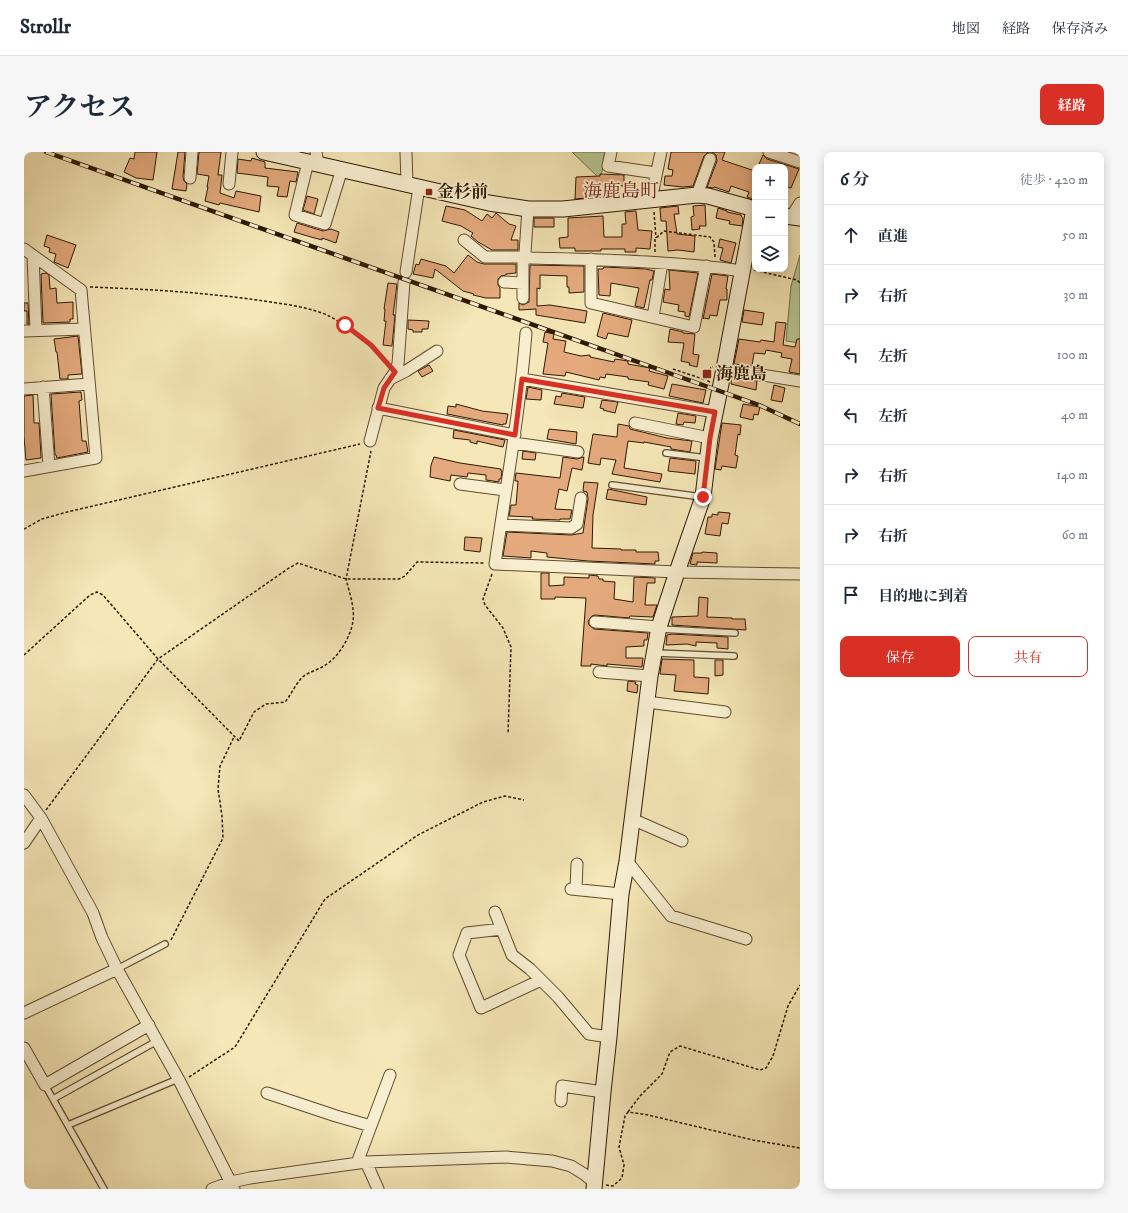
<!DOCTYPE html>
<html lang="ja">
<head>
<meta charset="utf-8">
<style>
  :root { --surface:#fff; --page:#f6f6f7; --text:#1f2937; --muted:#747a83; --line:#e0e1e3; --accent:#d93025 }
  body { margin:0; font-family:"IM FELL DW Pica","Noto Serif JP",serif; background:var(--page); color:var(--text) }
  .controls { position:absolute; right:12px; top:12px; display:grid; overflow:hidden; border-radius:8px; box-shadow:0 2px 10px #0003 }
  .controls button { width:36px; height:36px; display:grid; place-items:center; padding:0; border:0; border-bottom:1px solid var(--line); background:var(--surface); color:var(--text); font:20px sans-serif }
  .stop { position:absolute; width:12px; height:12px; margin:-9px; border:3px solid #d93025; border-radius:50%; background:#fff }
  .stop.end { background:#d93025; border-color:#fff; box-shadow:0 1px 4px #0008 }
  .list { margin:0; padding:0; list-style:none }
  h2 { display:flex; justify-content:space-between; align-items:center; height:52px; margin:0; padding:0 16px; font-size:17px }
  h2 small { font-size:13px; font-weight:400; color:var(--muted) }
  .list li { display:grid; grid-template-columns:26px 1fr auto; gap:12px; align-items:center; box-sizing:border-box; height:60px; padding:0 16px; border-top:1px solid var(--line) }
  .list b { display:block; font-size:15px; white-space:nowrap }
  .list em { font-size:13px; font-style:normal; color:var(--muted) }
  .actions { display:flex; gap:8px; padding:12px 16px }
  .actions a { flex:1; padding:9px 0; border:1px solid var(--accent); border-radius:8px; text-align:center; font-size:14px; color:var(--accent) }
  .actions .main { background:var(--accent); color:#fff }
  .icon { flex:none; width:22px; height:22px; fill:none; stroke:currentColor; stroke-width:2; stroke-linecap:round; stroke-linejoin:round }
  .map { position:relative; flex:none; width:776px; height:1037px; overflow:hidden; border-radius:8px }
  header { display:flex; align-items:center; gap:24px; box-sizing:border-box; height:56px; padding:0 20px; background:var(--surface); border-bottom:1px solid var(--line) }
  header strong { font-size:19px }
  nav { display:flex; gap:22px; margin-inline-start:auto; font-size:14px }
  .intro { display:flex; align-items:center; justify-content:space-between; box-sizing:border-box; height:96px; padding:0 24px }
  h1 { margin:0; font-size:28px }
  .button { padding:10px 18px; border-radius:8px; background:var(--accent); color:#fff; font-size:14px; font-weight:700 }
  main { display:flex; gap:24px; padding:0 24px }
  aside { flex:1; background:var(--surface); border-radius:8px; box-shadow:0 2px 10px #0003 }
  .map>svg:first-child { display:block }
  .green { fill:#b7c792; stroke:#72704a }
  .building { fill:#e4aa7d; stroke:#2d1803 }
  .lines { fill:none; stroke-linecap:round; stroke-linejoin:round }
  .lane-casing { stroke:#5f4c30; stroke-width:8 }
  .street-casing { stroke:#5f4c30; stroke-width:13 }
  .secondary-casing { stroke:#2d1803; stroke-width:17 }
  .path { stroke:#2d1803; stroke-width:1.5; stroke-dasharray:3 2; stroke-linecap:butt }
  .lane { stroke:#f8efd0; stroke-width:5.5 }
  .street { stroke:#f8efd0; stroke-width:11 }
  .secondary { stroke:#f8efd0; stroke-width:15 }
  .rail-casing { stroke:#2d1803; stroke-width:4.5 }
  .rail { stroke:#f8efd0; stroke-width:3; stroke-dasharray:9; stroke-linecap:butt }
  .route { stroke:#d93025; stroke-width:5 }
  .poi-dot { fill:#8f2418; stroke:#f8efd0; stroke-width:1.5 }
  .labels { text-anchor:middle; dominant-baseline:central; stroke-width:3.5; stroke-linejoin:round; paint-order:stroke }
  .poi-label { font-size:17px; font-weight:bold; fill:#2d1803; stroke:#f8efd0; text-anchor:start }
  .quarter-label { font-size:19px; fill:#7a1f14; stroke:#f8efd0 }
</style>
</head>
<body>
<header>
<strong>Strollr</strong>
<nav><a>地図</a><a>経路</a><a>保存済み</a></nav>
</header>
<div class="intro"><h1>アクセス</h1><a class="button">経路</a></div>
<main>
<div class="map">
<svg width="776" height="1037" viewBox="0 0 776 1037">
  <rect width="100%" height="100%" fill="#f5e7b7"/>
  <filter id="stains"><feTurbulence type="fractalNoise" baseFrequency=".005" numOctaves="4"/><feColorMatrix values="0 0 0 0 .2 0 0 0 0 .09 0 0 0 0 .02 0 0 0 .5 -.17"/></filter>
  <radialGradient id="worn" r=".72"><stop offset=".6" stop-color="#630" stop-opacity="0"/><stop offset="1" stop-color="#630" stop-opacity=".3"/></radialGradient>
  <path class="green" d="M548,0H583L576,27Z
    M776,103V191L762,189L767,134Z"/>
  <path class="building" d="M111,0H133L129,28L112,26L100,20L106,6L110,7Z
    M154,0H161L159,25L160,29L163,32L162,39L148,37Z
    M175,0H197L194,23H198L196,41L210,46L212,39L237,44L235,60L196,51L195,53L181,49L184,35H183L185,24L173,22Z
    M647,0H701L698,8L731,19V48L723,45L725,40L707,34L705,40L690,35L689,36L683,35L693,9L692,3L688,0H684L680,4L669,34L659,35L640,33L641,24H648L649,18L644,17Z
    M739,3L743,7L775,17L767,36L761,34V15H744L735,12Z
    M228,6L241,10V16L274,20L272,30L266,29L263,45L253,44L255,35L243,34L244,25L213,21L214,7L227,9Z
    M576,22L600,23V34L561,32V46L551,47L552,25L576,24Z
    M283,44L294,47L290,62L279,58Z
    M681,53L682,74H675L676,77L668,78L667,65L670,64L669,54Z
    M422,54L441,58L458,69L463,62L468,66L472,61L485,72L492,74L487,88H494V98H468L454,90L447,84L449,81L437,74L418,69Z
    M654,54L655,62H650L653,82L671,84L670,100L654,98L644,99L642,69H637L636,56Z
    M694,56L703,59V60L717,63L719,67L718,74L705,72L706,69L692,66Z
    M612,59L614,78L628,79L626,97L612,96V100H601V97H577V99H551V96H536L535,86L544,85V66L579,64L580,85H598V72H602L601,60Z
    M510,66H530V75H510Z
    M273,71L299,79L307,77L315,80L312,91L298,86V88L287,85L270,80Z
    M23,83L52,93L44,116L30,110L32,102L25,100L26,96L20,94Z
    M696,87L712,91L707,111L696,108L699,96L694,95Z
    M444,103L453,110L460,112H492V121L482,122V123L477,124L474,127V133L476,136V146H462L449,143L450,142L439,139L411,117L409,126L389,122L392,112L395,113L397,107L422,114L430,121Z
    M506,113L560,114V140L545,141V135H543V124L516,123V137L513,136V154L526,153L563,159L561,171L512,163V157L495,158V151L499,153L505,150Z
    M580,115L622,117L630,119L628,128H626L620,156L611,154L615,136L587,131L586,144L575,143L574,117H579Z
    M645,118L674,121L665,165L661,164V160L654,159L655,153L639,150L641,137L646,138Z
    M22,121L25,123L26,137L32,136L33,151L49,150V167H46V170L19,171L17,122Z
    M688,122L704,124L702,137H703V148H696L693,164L686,163L685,167L680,166L679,167Z
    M364,131L373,132L369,163H371L368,194L359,193L362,169H360L361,157H360Z
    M0,151H4L5,172H3V159H0Z
    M720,158L740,161L738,173L718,170Z
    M579,161L608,168L604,185L584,181L582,187L573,184Z
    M384,168L405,169L404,177H398V180H389V178L384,177Z
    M752,170L762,171L759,193L771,195L773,187H776V222L765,220L768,207L757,205L758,201L742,198L741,202L730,201L728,214L710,212L715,187L736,190L737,188L750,190Z
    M646,177L659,180V181L671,182L669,202L675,203L673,215L665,213L666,211L657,209L660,191L644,190Z
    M521,180L530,182L529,187L542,189L540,200L557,204L566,203V205L590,210L591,207L604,209V212L626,216L625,219L644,224L640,237L624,233L625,230L604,227V225L582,222L581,226L576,225L575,228L542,220L541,224L519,222L524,191L519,190Z
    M54,184L58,222L44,223V227H36L33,200H32L30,187Z
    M405,213L409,219L398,225L394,219Z
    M708,225L733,229L732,238L707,232Z
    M648,232L682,238L679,251L645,244Z
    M750,233L761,236L758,250L747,248Z
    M504,235L518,238L517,248L502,247Z
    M57,240L58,248L55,249L58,289H62L64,300L33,306L32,303H31L27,242Z
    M538,241L561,245L559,256L530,252L532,244L537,245Z
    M9,243L10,271H15L17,304V306L2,308L0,285V244Z
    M578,248L594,250L591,261L579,258L580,257L576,256Z
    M432,252L458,259L484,262L482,272H479V273L423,262L424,254L432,255Z
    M719,252L736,255L734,263L730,262L729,268L716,265Z
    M654,261L672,264L671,271L660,270L659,273L652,272Z
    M698,271L717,273L716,283L714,282L711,303L714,304L712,316L698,314L697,318L691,317Z
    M594,272L605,274L606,277L643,286L668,289L666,300L647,297V295L620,290V291L604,289L600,316L638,322L636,330L588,322L592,308L577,306L576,313L564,311L569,282L593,285Z
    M525,277L553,280L552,292L523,287Z
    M430,278L481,288L479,295L453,289V292L446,290V288L429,286Z
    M499,299L512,301L511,308L498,307Z
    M410,305L436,311L477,317V319H478L477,327H475V330L462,328V323L444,321L443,325L427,323L426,329L406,325L407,313Z
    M539,305L553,307L560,305L558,318L548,316L543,339L535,337L531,357L548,358L546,367H536V368L508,367L509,365L485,364L487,353H492L494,329H491L492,321L536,326Z
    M646,306L672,309L671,322L644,319Z
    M560,330L574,331L569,363L568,396L597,397V398H612V400H634L635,409H631V412L564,409L523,405V401L507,399V406L479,404L483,380L547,383L559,381L564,347L563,340L559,339Z
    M584,337L623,345L622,353L582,347Z
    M694,360L706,361L704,372L698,371L696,384L681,382L684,365H688V362L694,363Z
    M441,385L458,386L456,400L440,398Z
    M678,400L693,401V411L673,410V413L666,412L669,401H678Z
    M517,421H525V434L540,433V425L565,426V423L574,424L575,427H579V429L591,430L590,447L609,450L610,425L631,426V431H623L621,453H633L629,465L606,464L605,466L571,463L568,464L564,469L565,473L570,477L624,481L623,488H620V494L602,495V506H619L618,515L583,512V514L567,512V514H557L562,446L531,445V447H517Z
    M675,445L684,446L683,465L708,466V467H721L722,478L648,473V465L674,464Z
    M648,482L704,485V497L693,496V491L672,490V494L663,492L642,493L643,483Z
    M638,507L670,508V525L685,526L684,542L650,539L652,523L636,522Z
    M691,508H699V523L691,524Z
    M604,529L612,530L611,532L614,533L613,541L603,539Z"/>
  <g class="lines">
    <defs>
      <path id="lane" d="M642,301L683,306
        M588,333L678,345
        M635,477L711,481
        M631,501L710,504
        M93,817L141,792
        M21,933L80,1037
        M29,947L133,889
        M44,973L154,927"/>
      <path id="street" d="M292,0L294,12
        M382,0L383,32
        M587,0L584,14L632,21
        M745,0L776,10
        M284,10L271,63L301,72L318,17
        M166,26L168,0
        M205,32L208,0
        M673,43L686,7
        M627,48L637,0
        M504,57L501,101L502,105L507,106C577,108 648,109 718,119
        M767,65L776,51
        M440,88L461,105H502
        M0,97L57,138L72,306L0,319
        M9,104L12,178
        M567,107V151L670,175L682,114
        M382,120L395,35
        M480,130L499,131
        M499,146V110L502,105
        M629,165L638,111
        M0,179L60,177
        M502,181C496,258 482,335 471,412L653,420L776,422
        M700,217L776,229
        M366,227L382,219L413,199
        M498,227L691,260
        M19,235L25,314
        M0,237L65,232
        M354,256L491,283
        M611,271L686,286
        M346,289L360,236L371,220L374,212L380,130
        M490,291L554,300
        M436,332L481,338
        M477,373L547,376L553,372L557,346
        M571,470L635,475
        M575,520L626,524
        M623,550L701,560
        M0,643L17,666L69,761L78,786L93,817L156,930L210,1037
        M608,667L658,689
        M0,691L17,666
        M603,709L647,764L722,787
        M547,737L597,742
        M552,737L553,712
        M471,760L488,803L506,817L534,845L565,882L585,885
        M478,777L443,781L435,803L457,856L517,828
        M0,861L93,817
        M0,896L21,933L125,873
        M243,941L312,964L347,974
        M537,949L538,934L579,940
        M342,1010L354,1037
        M333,1011L366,923
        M188,1037L207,1030L226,1026L342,1010L482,1005L528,1009L547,1014L560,1022L571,1031"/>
      <path id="secondary" d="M240,0L465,51L504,57H539L673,43L684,44L731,57
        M761,64L776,66
        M570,1037L579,940L585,885L597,742L603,709L626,524L635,475L653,420L679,345L686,286L700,217L730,57"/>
    </defs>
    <use href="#lane" class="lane-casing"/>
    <use href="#street" class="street-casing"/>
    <use href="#secondary" class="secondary-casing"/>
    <path class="path" d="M630,60L632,86
      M631,100V87L640,79L686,85L690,90L691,105
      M730,118L773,128L776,131
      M66,135C120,137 173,140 226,147C251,151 279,153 303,163C327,175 346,192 364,212
      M649,217L682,228
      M686,230L682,228L687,215H689
      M0,377L18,367L43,360L336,292
      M468,422L459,447L461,453L479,476L487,495L484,582
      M0,503L66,443L73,440L79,443L134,507L215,589L230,560L242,552L261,550C268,542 272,530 281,523C288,519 296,517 303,512C315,504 327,484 329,469C331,456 325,439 322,427L347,299
      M22,658L134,507L265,416L274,411L322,427H375L381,424L393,410L461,411
      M147,788L199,686L198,664L194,637L196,614L210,585
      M165,925L211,895L301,747L394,683L459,650L481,644L500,648
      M604,960L616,944L638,922L646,900L656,894L736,918L742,916L749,904L764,854L776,833
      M582,1033L589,1034L598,1026L600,1013L595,995L601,964L604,960L624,963L729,988L776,996"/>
    <use href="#lane" class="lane"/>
    <use href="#street" class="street"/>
    <use href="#secondary" class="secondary"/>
    <defs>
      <path id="rail" d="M22,0L735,253L776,272"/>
    </defs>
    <use href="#rail" class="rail-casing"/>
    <use href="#rail" class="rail"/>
  </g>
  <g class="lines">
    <path class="route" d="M321,173L347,193L371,220L360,236L354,256L491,283L498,227L691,260L686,286L679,345"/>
  </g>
  <g class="poi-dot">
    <rect x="401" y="36" width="8" height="8" rx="2"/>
    <rect x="678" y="217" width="10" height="10" rx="2"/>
  </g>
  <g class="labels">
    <g class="poi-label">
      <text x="413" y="40">金杉前</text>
      <text x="692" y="222">海鹿島</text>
    </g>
    <g class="quarter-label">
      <text x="597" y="39">海鹿島町</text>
    </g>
  </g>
  <rect width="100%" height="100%" filter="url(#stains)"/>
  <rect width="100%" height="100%" fill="url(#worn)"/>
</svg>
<div class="controls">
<button>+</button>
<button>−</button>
<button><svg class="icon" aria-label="layers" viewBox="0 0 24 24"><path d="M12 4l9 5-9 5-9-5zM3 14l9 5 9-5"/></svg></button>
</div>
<div class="stop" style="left:321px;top:173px"></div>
<div class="stop end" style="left:679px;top:345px"></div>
</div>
<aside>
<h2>6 分<small>徒歩 · 420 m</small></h2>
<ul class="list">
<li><svg class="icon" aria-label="ahead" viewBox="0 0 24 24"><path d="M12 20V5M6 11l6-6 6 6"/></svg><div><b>直進</b></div><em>50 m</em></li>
<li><svg class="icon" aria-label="right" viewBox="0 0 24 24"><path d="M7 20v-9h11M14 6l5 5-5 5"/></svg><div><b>右折</b></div><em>30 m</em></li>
<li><svg class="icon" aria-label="left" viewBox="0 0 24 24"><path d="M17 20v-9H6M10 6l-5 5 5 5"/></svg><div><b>左折</b></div><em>100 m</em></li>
<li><svg class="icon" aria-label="left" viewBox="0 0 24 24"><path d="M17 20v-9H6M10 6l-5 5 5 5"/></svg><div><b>左折</b></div><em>40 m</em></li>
<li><svg class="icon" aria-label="right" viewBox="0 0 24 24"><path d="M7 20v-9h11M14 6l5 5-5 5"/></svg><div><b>右折</b></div><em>140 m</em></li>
<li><svg class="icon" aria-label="right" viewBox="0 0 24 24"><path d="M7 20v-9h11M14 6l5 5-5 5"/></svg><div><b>右折</b></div><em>60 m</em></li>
<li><svg class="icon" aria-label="arrive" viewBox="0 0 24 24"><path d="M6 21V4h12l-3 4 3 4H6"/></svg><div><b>目的地に到着</b></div></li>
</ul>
<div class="actions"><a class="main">保存</a><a>共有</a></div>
</aside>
</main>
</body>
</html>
